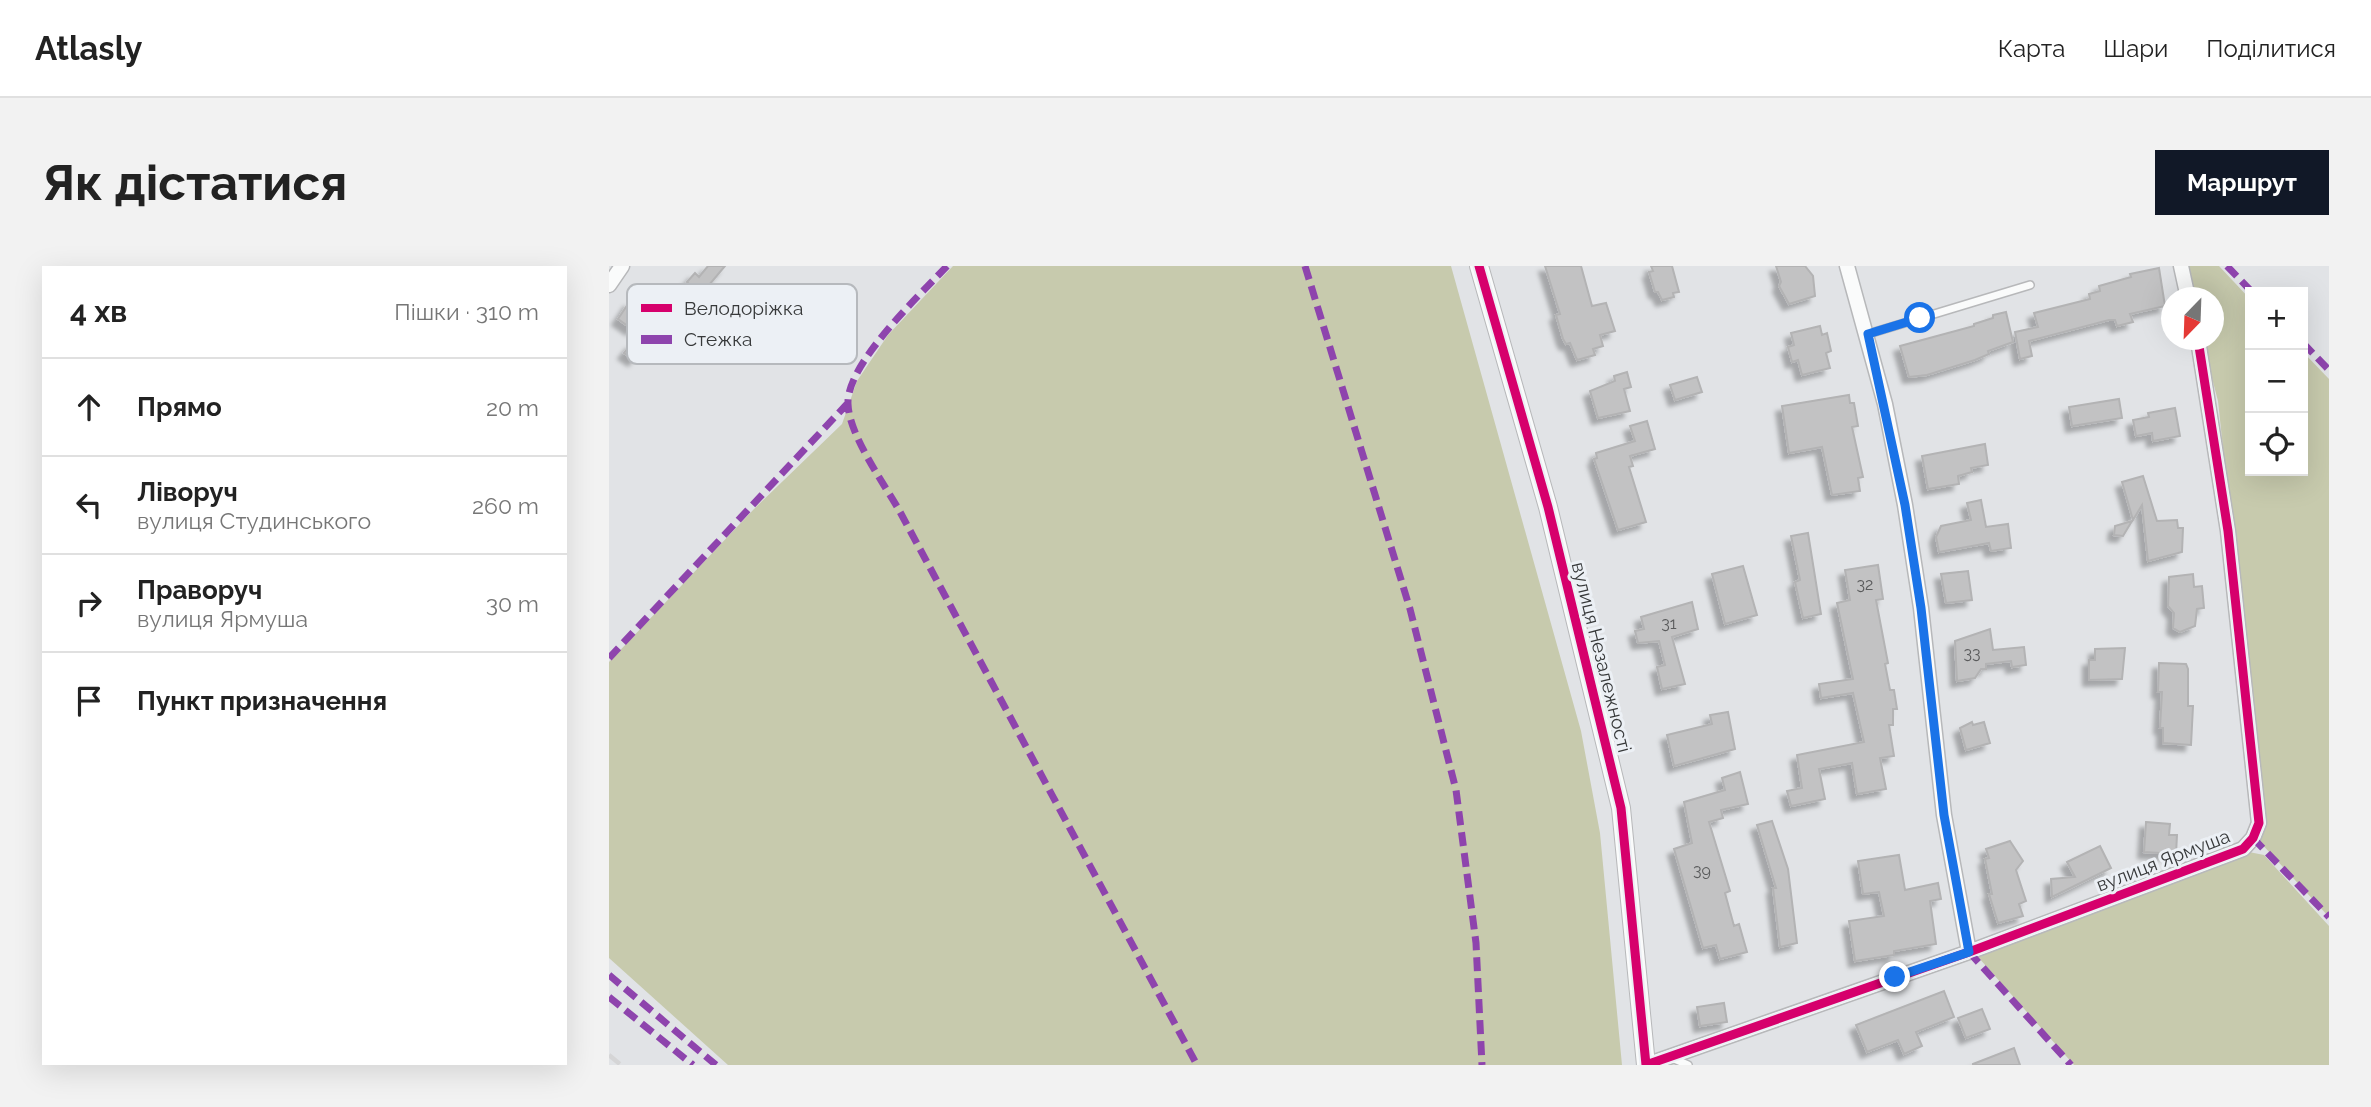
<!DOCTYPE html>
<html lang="uk">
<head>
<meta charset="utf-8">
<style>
  :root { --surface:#fff; --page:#f2f2f2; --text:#222; --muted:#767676; --line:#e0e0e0; --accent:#111827 }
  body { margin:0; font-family:Raleway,sans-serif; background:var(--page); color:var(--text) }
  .controls { position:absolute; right:21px; top:21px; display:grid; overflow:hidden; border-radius:0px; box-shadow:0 7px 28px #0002 }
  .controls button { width:63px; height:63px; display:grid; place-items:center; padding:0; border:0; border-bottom:2px solid var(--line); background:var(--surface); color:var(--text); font:35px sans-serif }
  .compass { position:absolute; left:1552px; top:21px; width:63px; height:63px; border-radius:50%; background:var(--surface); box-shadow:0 7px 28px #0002; rotate:203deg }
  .stop { position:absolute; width:21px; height:21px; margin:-16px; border:5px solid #1a73e8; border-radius:50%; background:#fff }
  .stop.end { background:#1a73e8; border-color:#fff; box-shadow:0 2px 7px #0008 }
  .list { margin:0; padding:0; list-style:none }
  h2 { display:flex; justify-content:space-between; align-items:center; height:91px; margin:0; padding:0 28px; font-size:30px }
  h2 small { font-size:23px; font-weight:400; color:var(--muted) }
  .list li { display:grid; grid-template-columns:46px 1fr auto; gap:21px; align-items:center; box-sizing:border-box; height:98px; padding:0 28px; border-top:2px solid var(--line) }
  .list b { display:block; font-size:26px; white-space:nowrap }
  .list p { margin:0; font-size:23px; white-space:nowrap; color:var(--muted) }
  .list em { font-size:23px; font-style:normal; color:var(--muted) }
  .icon { flex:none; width:38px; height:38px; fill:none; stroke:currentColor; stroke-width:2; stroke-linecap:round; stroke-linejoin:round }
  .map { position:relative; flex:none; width:1720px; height:799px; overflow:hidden; border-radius:0px }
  header { display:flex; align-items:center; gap:42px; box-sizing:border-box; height:98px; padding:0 35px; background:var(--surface); border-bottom:2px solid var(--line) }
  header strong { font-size:33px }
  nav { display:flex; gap:38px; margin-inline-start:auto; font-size:24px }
  .intro { display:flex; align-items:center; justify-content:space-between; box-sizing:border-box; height:168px; padding:0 42px }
  h1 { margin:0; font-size:49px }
  .button { padding:18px 32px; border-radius:0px; background:var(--accent); color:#fff; font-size:24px; font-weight:700 }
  main { display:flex; gap:42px; padding:0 42px }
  aside { flex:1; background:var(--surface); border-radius:0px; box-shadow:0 7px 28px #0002 }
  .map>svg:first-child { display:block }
  .green { fill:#c7caad }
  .building { fill:#c2c2c3; stroke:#b3b3b4; stroke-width:2; filter:url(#shadow) }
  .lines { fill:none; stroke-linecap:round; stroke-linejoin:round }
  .service-casing { stroke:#b7b8ba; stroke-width:10 }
  .minor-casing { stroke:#b7b8ba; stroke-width:17 }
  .tertiary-casing { stroke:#b7b8ba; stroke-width:20 }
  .service { stroke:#fafbfb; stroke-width:7 }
  .minor { stroke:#fafbfb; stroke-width:14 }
  .tertiary { stroke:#fafbfb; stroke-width:18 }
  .rail { stroke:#d5d5d6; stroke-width:4.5; stroke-dasharray:14 7; stroke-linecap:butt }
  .quiet { stroke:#8e44ad; stroke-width:7; stroke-dasharray:14 7; stroke-linecap:butt }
  .cycleway-casing { stroke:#ecf0f5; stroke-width:13 }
  .cycleway { stroke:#d6006c; stroke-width:9 }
  .route { stroke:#1a73e8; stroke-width:9 }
  .labels { text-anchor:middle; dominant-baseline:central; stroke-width:6; stroke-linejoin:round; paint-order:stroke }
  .number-label { font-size:16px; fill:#5a5b5c }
  .street-label { font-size:19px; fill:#37393a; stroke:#ecf0f5 }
  .key { fill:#ecf0f5; stroke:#b6b9bd; stroke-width:2 }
  .key-label { font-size:19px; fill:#37393a }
</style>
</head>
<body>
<header>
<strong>Atlasly</strong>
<nav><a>Карта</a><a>Шари</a><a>Поділитися</a></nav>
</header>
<div class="intro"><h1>Як дістатися</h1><a class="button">Маршрут</a></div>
<main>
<aside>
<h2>4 хв<small>Пішки · 310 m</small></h2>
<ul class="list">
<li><svg class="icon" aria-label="ahead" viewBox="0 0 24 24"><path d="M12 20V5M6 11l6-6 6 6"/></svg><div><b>Прямо</b></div><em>20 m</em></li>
<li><svg class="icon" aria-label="left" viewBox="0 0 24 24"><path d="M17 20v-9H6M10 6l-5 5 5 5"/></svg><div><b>Ліворуч</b><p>вулиця Студинського</p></div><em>260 m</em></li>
<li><svg class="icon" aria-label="right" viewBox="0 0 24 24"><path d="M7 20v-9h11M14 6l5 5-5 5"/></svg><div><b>Праворуч</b><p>вулиця Ярмуша</p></div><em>30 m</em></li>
<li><svg class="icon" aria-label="arrive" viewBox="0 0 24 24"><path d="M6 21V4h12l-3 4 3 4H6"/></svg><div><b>Пункт призначення</b></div></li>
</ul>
</aside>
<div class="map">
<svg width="1720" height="799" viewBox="0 0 1720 799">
  <defs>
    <filter id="shadow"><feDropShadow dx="-6" dy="6" stdDeviation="2" flood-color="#0004"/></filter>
  </defs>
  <rect width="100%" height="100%" fill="#e1e3e6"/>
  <path class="green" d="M344,0H842L972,465L991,567L1013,799H119L0,692V396L145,243L233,158L248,115L279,69Z
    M1573,0H1610L1641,33V205H1694V86L1720,113V651L1650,575L1654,558L1609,135L1593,74H1604V32L1581,31Z
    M1640,586L1655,589L1720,660V799H1465L1369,691Z"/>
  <path class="building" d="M99,0H116L100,19L127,50L118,60L104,46L81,72L38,36L47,25L65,41L83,21L78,16L86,7L90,11Z
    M936,0H972L983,40L997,37L1006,65L991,69L994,80L984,83L986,89L968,94L961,77L957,78L954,73L947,49L951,48Z
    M1042,0H1063L1070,26L1064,27L1065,31L1053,34L1049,26H1046L1040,6L1044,5Z
    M1167,0H1196L1204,10L1206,30L1180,38L1170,20L1172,16Z
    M1550,2L1556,40L1521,48L1524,56L1508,60L1506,54H1500L1420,75L1423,90L1411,93L1406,66L1429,61L1425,47L1481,33L1480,28L1491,25L1490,20L1522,11L1521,8Z
    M21,35L35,46L23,63L9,53Z
    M1397,46L1404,76L1379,85L1380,88L1366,94L1318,109L1300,111L1291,80L1365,60V58L1384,52V49Z
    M1211,60L1213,69L1218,67L1222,85L1217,87L1221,102L1193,109L1189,94L1183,96L1179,81L1185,79L1182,67Z
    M23,77L33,84L25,94L15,87Z
    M1018,106L1022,121L1015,123L1021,145L989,152L981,125L1006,115L1005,110Z
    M1088,111L1093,126L1066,134L1061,119Z
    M1240,129L1241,137H1245L1249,160L1243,161L1254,211L1249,212L1251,225L1223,229L1213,181L1180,187L1173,140Z
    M1510,133L1513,152L1463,160L1460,141Z
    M1566,142L1571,170L1544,175L1543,167L1527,170L1524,154L1540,151L1539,147Z
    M1038,155L1046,183L1021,190L1024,200L1020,201L1037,256L1009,264L985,193L988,192L987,187L1026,175L1021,160Z
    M1376,178L1379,199L1362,202L1363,206L1349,210L1350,218L1319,223L1313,190Z
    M1534,210L1548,255L1568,254L1569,262H1574L1573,286L1539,295L1533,239L1524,254L1513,216Z
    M1372,234L1377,261L1399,258L1402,282L1382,285L1380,277L1330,286L1327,271L1332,260L1362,254L1358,237Z
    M1523,255L1514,270L1505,269L1506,260Z
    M1199,267L1212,348L1194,352L1186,316L1191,314L1182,270Z
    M1269,299L1274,333L1267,334L1279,397L1276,398L1281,424H1285L1288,443H1284V459H1280L1285,490L1271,492L1277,523L1248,528L1243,497L1210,503L1216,533L1182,540L1178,525L1193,522L1188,489L1255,476L1244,427L1212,432L1210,418L1244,413L1228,337L1241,334L1236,304Z
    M1134,300L1148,349L1116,358L1103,308Z
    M1359,305L1363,334L1337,337L1332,308Z
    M1584,308L1585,321L1593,320L1595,342L1588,343L1586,360L1571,366L1564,362L1565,347L1559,340L1560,311Z
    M1083,336L1089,363L1063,371L1076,418L1053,423L1048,401L1056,399L1050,375L1029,377L1026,365L1035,363L1032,351Z
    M1381,363L1384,384L1415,381L1417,399L1403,401L1402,395L1377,398V403H1372L1366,412L1348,415L1346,375Z
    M1516,382L1513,413L1480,414V394H1486V383Z
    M1550,397L1577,398L1579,403V440H1584L1582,479L1554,477V462H1551L1553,426H1549Z
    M1119,446L1126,483L1065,500L1058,469L1103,458L1101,449Z
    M1363,456L1364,459L1375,456L1381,477L1357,484L1351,462Z
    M1131,506L1139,538L1112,544L1114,552L1100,556L1121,625L1116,627L1125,660L1130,658L1138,686L1111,693L1107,679L1094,682L1065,583L1083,577L1075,536L1116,524L1113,512Z
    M1163,555L1179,603L1188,677L1171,681L1164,622H1167L1148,559Z
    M1537,556L1561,558L1560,569H1568L1567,588L1535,586Z
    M1401,575L1414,595L1407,604L1417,635L1410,638L1414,650L1389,657L1380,628H1383L1376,593L1380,592L1377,583Z
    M1491,580L1502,602L1443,631L1442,613L1466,611L1458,596Z
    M1290,589L1296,624L1329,617L1332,633L1321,635L1327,678L1285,685V689L1246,695L1240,655L1275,650L1270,626L1254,628L1249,595Z
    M1335,725L1345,751L1307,766L1313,780L1295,788L1289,774L1258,786L1247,759Z
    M1115,737L1118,756L1091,760L1088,741Z
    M1373,743L1381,763L1357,772L1349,752Z
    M1405,782L1411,799H1364V798Z"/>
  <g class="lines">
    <defs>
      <path id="service" d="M1259,68L1421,19
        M1063,792L1079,799"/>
      <path id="minor" d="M1238,0L1276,138L1296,239L1312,342L1335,549L1360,686
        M1572,0L1579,32
        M0,19L13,0
        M1037,799L1360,686L1634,583L1644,572L1650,557L1619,265L1589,74"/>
      <path id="tertiary" d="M870,0L939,241L1012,542L1037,799"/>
    </defs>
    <use href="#service" class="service-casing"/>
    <use href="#minor" class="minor-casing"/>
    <use href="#tertiary" class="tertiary-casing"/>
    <use href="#service" class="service"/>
    <use href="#minor" class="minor"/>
    <use href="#tertiary" class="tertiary"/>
    <path class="rail" d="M0,789L12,799"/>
    <path class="quiet" d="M338,0C311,29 237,98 239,138C240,169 274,216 290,244L588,799
      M696,0L801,343L847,524L867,677L873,799
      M1618,0L1643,26
      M1694,77L1720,104
      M0,392L239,137
      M1644,572L1720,651
      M1360,686L1462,799
      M0,709L107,799
      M0,731L84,799"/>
    <defs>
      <path id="cycleway" d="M870,0L939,241L1012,542L1037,799
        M1037,799L1360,686L1634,583L1644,572L1650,557L1619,265L1589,74"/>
    </defs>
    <use href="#cycleway" class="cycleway-casing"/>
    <use href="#cycleway" class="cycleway"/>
  </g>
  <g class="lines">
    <path class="route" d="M1286,711L1360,686L1335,549L1312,342L1296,239L1259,68L1311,52"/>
  </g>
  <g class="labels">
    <g class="number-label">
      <text x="1256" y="318">32</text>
      <text x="1060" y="357">31</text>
      <text x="1363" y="387">33</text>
      <text x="1093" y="604">39</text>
    </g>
    <g class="street-label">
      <text transform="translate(993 391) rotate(76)">вулиця Незалежності</text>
      <text transform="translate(1554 594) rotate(-21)">вулиця Ярмуша</text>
    </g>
  </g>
  <rect x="18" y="18" width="230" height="80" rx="10" class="key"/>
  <rect x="32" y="38" width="31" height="8" fill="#d6006c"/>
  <rect x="32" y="69" width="31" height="9" fill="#8e44ad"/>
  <g class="key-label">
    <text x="75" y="49">Велодоріжка</text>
    <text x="75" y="80">Стежка</text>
  </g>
</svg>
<div class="controls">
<button>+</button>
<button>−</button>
<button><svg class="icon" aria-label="locate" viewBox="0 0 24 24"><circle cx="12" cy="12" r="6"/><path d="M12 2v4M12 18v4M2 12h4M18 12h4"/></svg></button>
</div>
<svg class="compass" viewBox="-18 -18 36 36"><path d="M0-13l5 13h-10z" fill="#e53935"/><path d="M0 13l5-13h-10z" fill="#767676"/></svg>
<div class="stop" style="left:1311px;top:52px"></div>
<div class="stop end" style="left:1286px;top:711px"></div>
</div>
</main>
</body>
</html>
